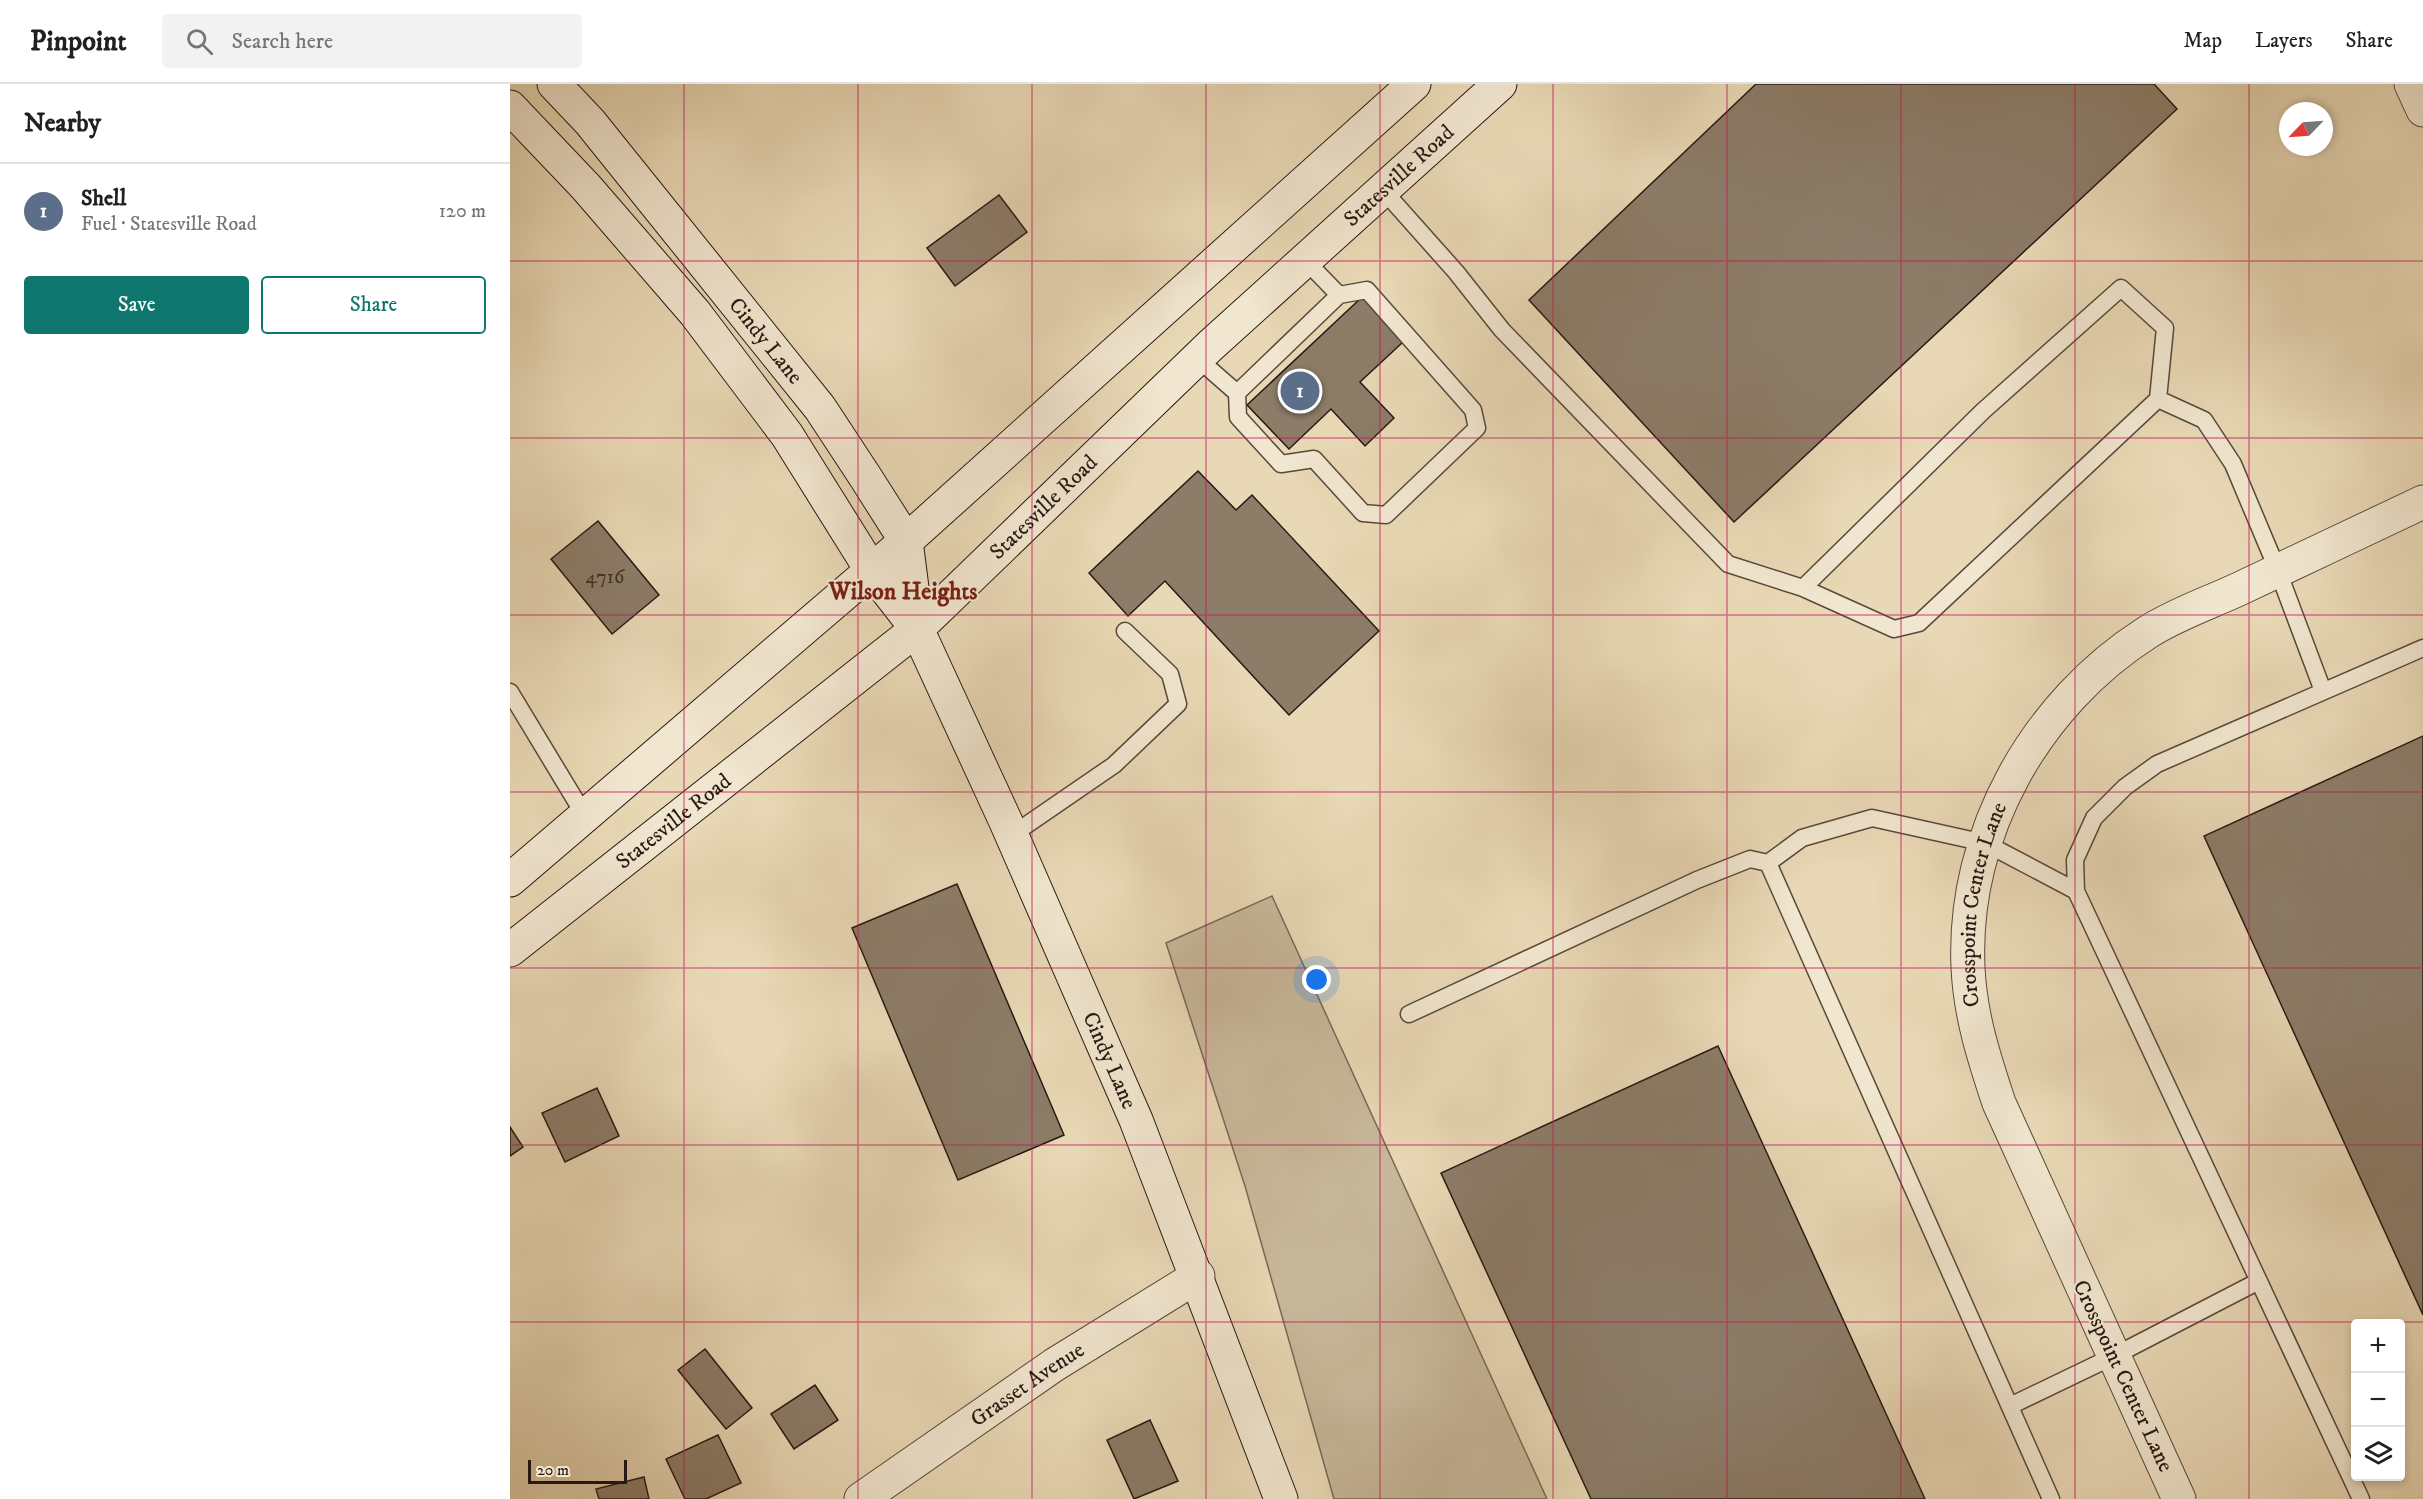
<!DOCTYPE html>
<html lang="en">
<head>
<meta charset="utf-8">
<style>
  :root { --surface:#fff; --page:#f2f2f2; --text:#202124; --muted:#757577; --line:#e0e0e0; --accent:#0f766e }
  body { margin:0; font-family:"IM FELL DW Pica",serif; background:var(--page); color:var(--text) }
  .controls { position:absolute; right:18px; bottom:18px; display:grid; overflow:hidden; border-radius:6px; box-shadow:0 3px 9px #0003 }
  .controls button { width:54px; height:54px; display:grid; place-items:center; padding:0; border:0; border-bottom:2px solid var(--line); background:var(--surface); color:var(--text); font:30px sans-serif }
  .compass { position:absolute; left:1769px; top:18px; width:54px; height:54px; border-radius:50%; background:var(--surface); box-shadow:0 3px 9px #0003; rotate:245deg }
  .scale { position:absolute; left:18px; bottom:15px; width:99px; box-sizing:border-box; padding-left:6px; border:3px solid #281914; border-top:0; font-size:16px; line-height:21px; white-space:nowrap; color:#281914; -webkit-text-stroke:4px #f1e6cf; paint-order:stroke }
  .you { position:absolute; left:807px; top:896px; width:21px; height:21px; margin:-15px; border:4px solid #fff; border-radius:50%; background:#1a73e8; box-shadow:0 0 0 9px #1a73e833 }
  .badge { display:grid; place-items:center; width:39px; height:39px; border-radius:50%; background:var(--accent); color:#fff; font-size:20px; font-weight:700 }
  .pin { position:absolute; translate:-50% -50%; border:3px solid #fff; box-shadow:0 2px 6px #0006 }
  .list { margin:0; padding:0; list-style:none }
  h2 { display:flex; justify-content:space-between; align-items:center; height:78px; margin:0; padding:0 24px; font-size:26px }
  h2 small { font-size:20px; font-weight:400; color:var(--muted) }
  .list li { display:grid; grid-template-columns:39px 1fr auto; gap:18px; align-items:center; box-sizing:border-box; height:96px; padding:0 24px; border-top:2px solid var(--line) }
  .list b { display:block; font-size:22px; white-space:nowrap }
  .list p { margin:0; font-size:20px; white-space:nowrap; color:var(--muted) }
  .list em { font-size:20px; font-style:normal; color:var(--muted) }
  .actions { display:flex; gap:12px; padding:18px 24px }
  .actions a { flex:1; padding:14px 0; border:2px solid var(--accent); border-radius:6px; text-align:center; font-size:21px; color:var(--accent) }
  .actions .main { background:var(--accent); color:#fff }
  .icon { flex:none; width:33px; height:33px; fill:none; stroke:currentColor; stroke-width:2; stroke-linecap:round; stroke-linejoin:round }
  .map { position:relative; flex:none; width:1913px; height:1415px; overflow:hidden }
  header { display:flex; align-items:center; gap:36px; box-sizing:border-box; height:84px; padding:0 30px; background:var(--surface); border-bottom:2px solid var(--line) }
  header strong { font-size:28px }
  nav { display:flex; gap:33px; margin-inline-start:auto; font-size:21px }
  .search { width:420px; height:54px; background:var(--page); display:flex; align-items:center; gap:15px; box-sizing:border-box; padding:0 21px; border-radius:6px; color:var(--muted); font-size:22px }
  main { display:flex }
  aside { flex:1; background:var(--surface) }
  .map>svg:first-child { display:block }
  .green { fill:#c8b89a; stroke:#786857; stroke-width:1.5 }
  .building { fill:#8c7c68; stroke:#281914; stroke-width:1.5 }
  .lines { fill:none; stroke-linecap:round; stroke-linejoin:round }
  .service-casing { stroke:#58493c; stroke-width:19 }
  .minor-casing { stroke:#58493c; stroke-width:35 }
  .secondary-casing { stroke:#281914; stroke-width:35 }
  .service { stroke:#f1e6cf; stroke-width:16 }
  .minor { stroke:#f1e6cf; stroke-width:33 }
  .secondary { stroke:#f1e6cf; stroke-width:33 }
  .grid { fill:none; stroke:#c2185b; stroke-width:1.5; stroke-opacity:0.55 }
  .labels { text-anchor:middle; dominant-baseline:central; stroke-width:4.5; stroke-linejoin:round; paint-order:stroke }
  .number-label { font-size:20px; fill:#413229 }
  .street-label { font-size:22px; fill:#281914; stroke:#f1e6cf }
  .neighbourhood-label { font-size:24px; font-weight:bold; fill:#7a1f14; stroke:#f1e6cf }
</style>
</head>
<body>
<header>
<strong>Pinpoint</strong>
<div class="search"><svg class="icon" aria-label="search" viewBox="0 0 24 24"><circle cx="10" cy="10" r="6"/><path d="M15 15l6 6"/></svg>Search here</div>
<nav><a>Map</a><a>Layers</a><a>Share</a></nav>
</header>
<main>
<aside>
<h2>Nearby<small></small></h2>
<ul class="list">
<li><span class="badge" style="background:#5c6f8a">1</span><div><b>Shell</b><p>Fuel · Statesville Road</p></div><em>120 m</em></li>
</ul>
<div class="actions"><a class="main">Save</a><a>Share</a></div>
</aside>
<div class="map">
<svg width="1913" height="1415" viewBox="0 0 1913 1415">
  <rect width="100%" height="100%" fill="#e9d8b5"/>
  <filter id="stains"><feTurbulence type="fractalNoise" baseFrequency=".00333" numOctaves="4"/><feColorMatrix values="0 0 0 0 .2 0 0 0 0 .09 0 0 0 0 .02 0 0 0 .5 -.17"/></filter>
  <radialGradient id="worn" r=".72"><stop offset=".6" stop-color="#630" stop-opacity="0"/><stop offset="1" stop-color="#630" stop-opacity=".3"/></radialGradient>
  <path class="green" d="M762,812L1037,1415H824L735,1102L656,859Z"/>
  <path class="building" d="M1246,0H1644L1667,25L1224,438L1019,216Z
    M489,111L517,148L445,202L417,164Z
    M852,213L893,258L850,298L884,334L855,362L821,325L779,365L737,321Z
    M688,387L726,426L742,411L869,547L779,631L655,497L618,532L579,489Z
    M88,437L149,511L102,550L41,475Z
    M1913,652V1231L1694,752Z
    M447,800L554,1051L448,1096L342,844Z
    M1208,962L1415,1415H1081L931,1089Z
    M87,1004L109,1052L55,1078L32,1029Z
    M0,1043L13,1063L0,1072Z
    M195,1265L242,1324L216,1345L168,1286Z
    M305,1301L328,1336L284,1365L261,1330Z
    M640,1336L668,1397L624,1415L597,1356Z
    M208,1351L231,1399L196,1415H175L156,1375Z
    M134,1393L139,1415H89L86,1405Z"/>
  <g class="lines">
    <defs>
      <path id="service" d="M873,106L946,188L992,246L1218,480L1293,504L1384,545L1409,539L1648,315L1655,244L1611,204L1473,327L1293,504
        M795,176L829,211
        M687,274L727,309L829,211L857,206L963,326L967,344L876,431L853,429L804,375L771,380L728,333L727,309
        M1648,315L1694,336L1723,380L1768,487L1813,607
        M0,608L75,732
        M502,751L604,681L668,620L660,590L615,547
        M1258,779L1292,754L1362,734L1475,759L1566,807
        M899,930L1187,796L1240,775L1258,779L1541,1415
        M1500,1322L1604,1272L1749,1197
        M1851,1415L1566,807L1565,776L1584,734L1615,703L1647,680L1913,564"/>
      <g id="minor">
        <path d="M1901,0L1913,26"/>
        <path id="s1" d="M351,1415L544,1281L688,1192"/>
        <path id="s2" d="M1669,1415L1489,1019C1474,974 1460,931 1458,883C1452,749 1526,619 1638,548C1666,530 1699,519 1729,505C1790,476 1852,447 1913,418"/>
      </g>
      <g id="secondary">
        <path id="s3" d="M44,0L80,38L310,324L356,394L396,457L407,543"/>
        <path id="s4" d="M0,23L76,103L185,229L277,351L362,487L407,545L496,738L626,1036L771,1415"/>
        <path d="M0,796L396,457L904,0"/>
        <path id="s5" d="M0,866L407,545L700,262L990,0"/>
      </g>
    </defs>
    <use href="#service" class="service-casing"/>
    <use href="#minor" class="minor-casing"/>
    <use href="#secondary" class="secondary-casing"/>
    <use href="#service" class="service"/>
    <use href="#minor" class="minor"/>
    <use href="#secondary" class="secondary"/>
  </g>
  <path class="grid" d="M174,0V1415M348,0V1415M522,0V1415M696,0V1415M870,0V1415M1043,0V1415M1217,0V1415M1391,0V1415M1565,0V1415M1739,0V1415M0,177H1913M0,354H1913M0,531H1913M0,708H1913M0,884H1913M0,1061H1913M0,1238H1913"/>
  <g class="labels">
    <g class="number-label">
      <text x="95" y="493">4716</text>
    </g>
    <g class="street-label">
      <text stroke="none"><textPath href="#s5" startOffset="1180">Statesville Road</textPath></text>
      <text stroke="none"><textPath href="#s3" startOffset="333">Cindy Lane</textPath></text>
      <text stroke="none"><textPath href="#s5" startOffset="694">Statesville Road</textPath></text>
      <text stroke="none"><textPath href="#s5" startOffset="208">Statesville Road</textPath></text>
      <text stroke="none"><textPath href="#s2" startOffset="639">Crosspoint Center Lane</textPath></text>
      <text stroke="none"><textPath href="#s4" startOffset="1136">Cindy Lane</textPath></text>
      <text transform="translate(1613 1292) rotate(65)">Crosspoint Center Lane</text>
      <text stroke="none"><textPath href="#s1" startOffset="202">Grasset Avenue</textPath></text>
    </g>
    <g class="neighbourhood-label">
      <text x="393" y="508">Wilson Heights</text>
    </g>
  </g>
  <rect width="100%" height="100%" filter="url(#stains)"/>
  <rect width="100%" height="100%" fill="url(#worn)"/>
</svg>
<div class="controls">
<button>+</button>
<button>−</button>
<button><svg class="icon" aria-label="layers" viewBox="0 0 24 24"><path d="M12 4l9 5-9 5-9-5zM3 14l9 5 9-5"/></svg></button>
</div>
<svg class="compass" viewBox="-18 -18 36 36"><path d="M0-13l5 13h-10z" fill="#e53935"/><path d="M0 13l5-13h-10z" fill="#757577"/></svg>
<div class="scale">20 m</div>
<div class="you"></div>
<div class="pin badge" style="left:790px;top:307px;background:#5c6f8a">1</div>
</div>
</main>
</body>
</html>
